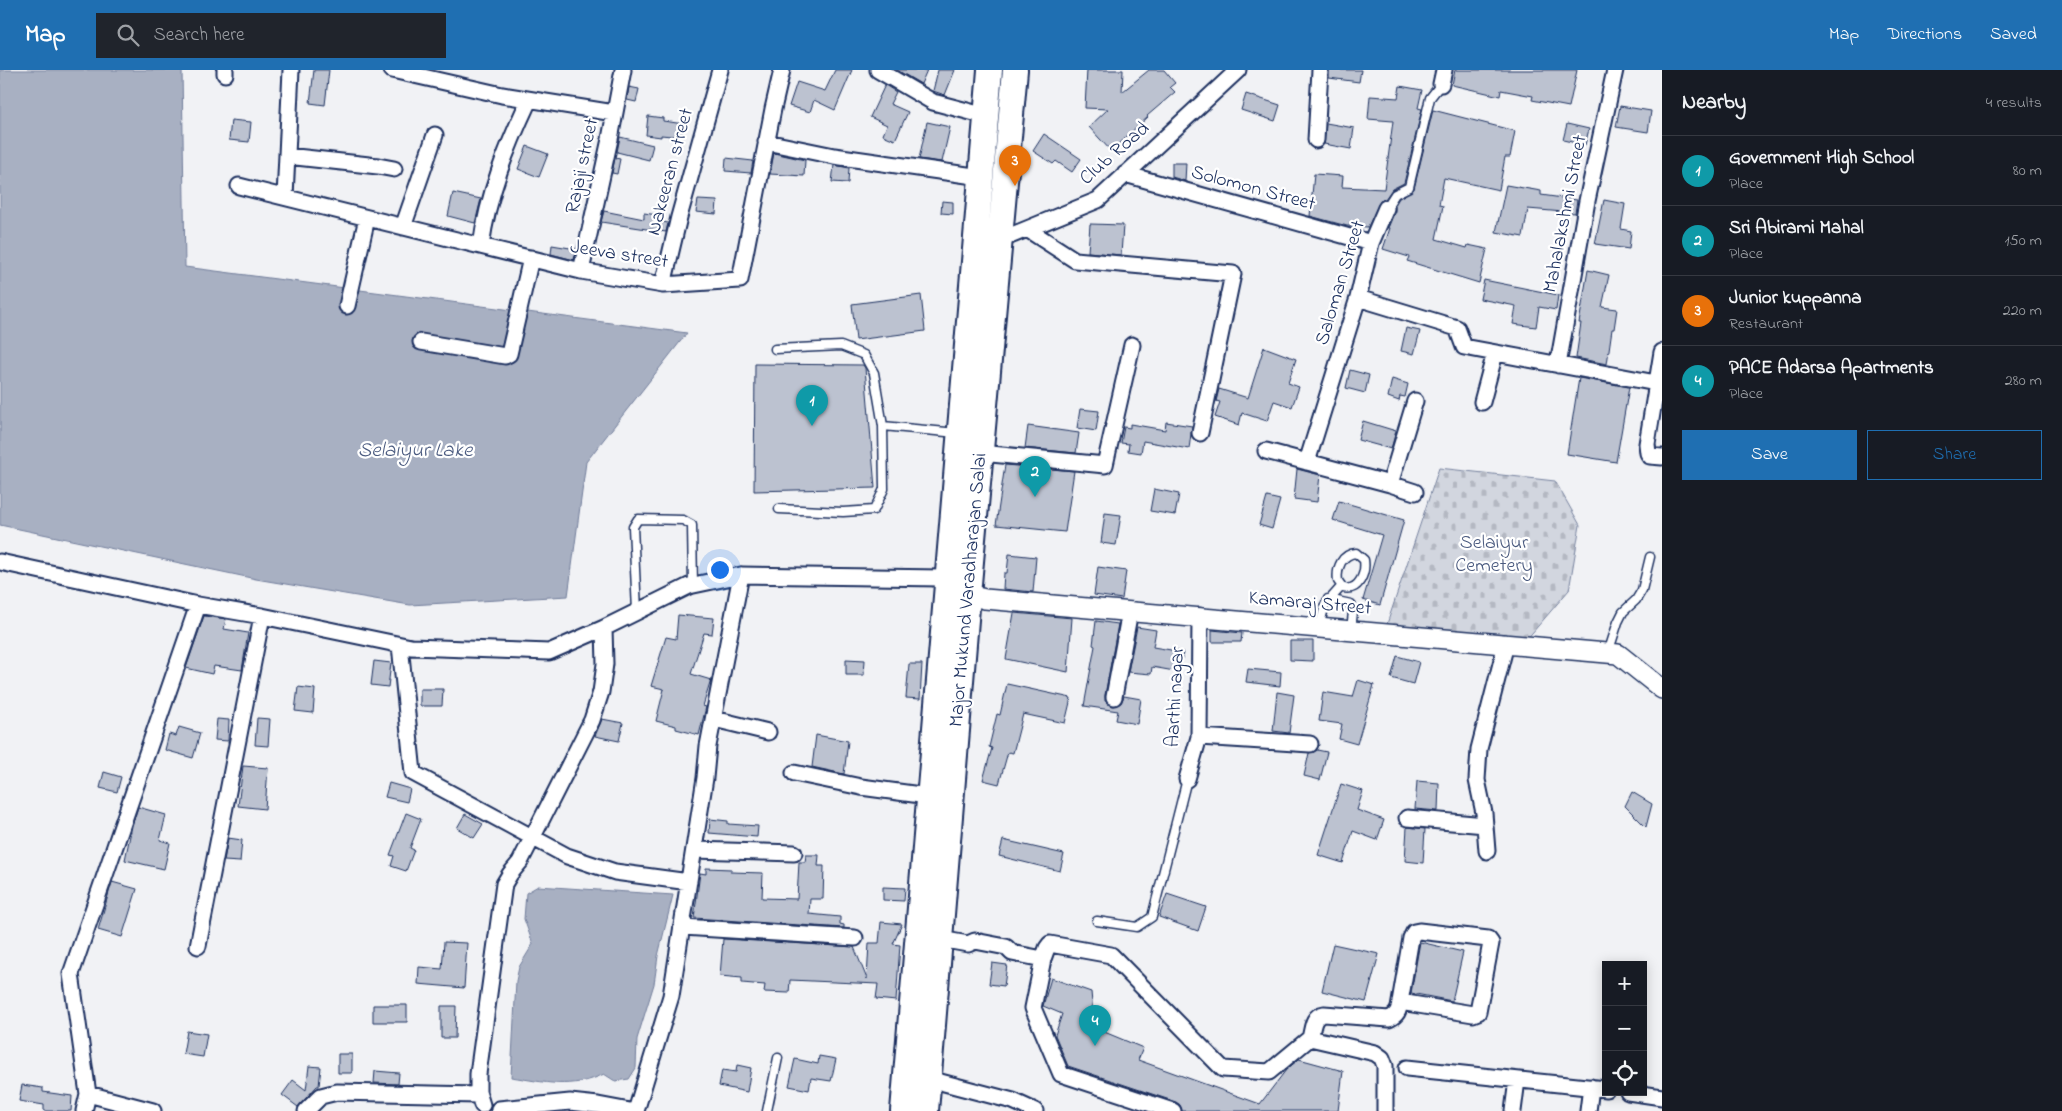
<!DOCTYPE html>
<html lang="en">
<head>
<meta charset="utf-8">
<style>
  :root { --surface:#171b24; --page:#20242c; --text:#f1f3f6; --muted:#9ea1a6; --line:#363941; --accent:#1f6fb2 }
  body { margin:0; font-family:"Indie Flower",sans-serif; background:var(--page); color:var(--text) }
  .controls { position:absolute; right:15px; bottom:15px; display:grid; overflow:hidden; border-radius:0px; box-shadow:0 2px 12px #0003 }
  .controls button { width:45px; height:45px; display:grid; place-items:center; padding:0; border:0; border-bottom:1px solid var(--line); background:var(--surface); color:var(--text); font:25px sans-serif }
  .you { position:absolute; left:719px; top:499px; width:18px; height:18px; margin:-12px; border:4px solid #fff; border-radius:50%; background:#1a73e8; box-shadow:0 0 0 8px #1a73e833 }
  .badge { display:grid; place-items:center; width:32px; height:32px; border-radius:50%; background:var(--accent); color:#fff; font-size:16px; font-weight:700 }
  .pin { position:absolute; translate:-50% -41px; filter:drop-shadow(0 1px 2px #0008) }
  .pin::after { content:''; position:absolute; top:26px; width:18px; height:15px; background:inherit; clip-path:polygon(0 0,100% 0,50% 100%) }
  .list { margin:0; padding:0; list-style:none }
  h2 { display:flex; justify-content:space-between; align-items:center; height:65px; margin:0; padding:0 20px; font-size:21px }
  h2 small { font-size:16px; font-weight:400; color:var(--muted) }
  .list li { display:grid; grid-template-columns:32px 1fr auto; gap:15px; align-items:center; box-sizing:border-box; height:70px; padding:0 20px; border-top:1px solid var(--line) }
  .list b { display:block; font-size:19px; white-space:nowrap }
  .list p { margin:0; font-size:16px; white-space:nowrap; color:var(--muted) }
  .list em { font-size:16px; font-style:normal; color:var(--muted) }
  .actions { display:flex; gap:10px; padding:15px 20px }
  .actions a { flex:1; padding:11px 0; border:1px solid var(--accent); border-radius:0px; text-align:center; font-size:18px; color:var(--accent) }
  .actions .main { background:var(--accent); color:#fff }
  .icon { flex:none; width:28px; height:28px; fill:none; stroke:currentColor; stroke-width:2; stroke-linecap:round; stroke-linejoin:round }
  .map { position:relative; flex:none; width:1662px; height:1041px; overflow:hidden }
  header { display:flex; align-items:center; gap:30px; box-sizing:border-box; height:70px; padding:0 25px; background:var(--accent); color:#fff }
  header strong { font-size:24px }
  nav { display:flex; gap:28px; margin-inline-start:auto; font-size:18px }
  .search { width:350px; height:45px; background:var(--page); display:flex; align-items:center; gap:12px; box-sizing:border-box; padding:0 18px; border-radius:0px; color:var(--muted); font-size:19px }
  main { display:flex }
  aside { flex:1; background:var(--surface) }
  .map>svg:first-child { display:block }
  .cemetery { fill:url(#cemetery-stones); stroke:#76829e }
  .water { fill:#a8b0c2; stroke:#707c9a }
  .building { fill:#bcc2d0; stroke:#1b2f5e }
  .lines { fill:none; stroke-linecap:round; stroke-linejoin:round }
  .service-casing { stroke:#1b2f5e; stroke-width:11 }
  .minor-casing { stroke:#1b2f5e; stroke-width:19 }
  .tertiary-casing { stroke:#1b2f5e; stroke-width:22 }
  .primary-casing { stroke:#1b2f5e; stroke-width:28 }
  .service { stroke:#fff; stroke-width:8 }
  .minor { stroke:#fff; stroke-width:15 }
  .tertiary { stroke:#fff; stroke-width:19 }
  .primary { stroke:#fff; stroke-width:24 }
  .labels { text-anchor:middle; dominant-baseline:central; stroke-width:4.5; stroke-linejoin:round; paint-order:stroke }
  .street-label { font-size:20px; fill:#1b2f5e; stroke:#fff }
  .park-label { font-size:20px; fill:#49597e; stroke:#fff }
  .water-label { font-size:21px; font-style:italic; fill:#4c5c81; stroke:#fff }
</style>
</head>
<body>
<header>
<strong>Map</strong>
<div class="search"><svg class="icon" aria-label="search" viewBox="0 0 24 24"><circle cx="10" cy="10" r="6"/><path d="M15 15l6 6"/></svg>Search here</div>
<nav><a>Map</a><a>Directions</a><a>Saved</a></nav>
</header>
<main>
<div class="map">
<svg width="1662" height="1041" viewBox="0 0 1662 1041">
  <defs>
    <pattern id="cemetery-stones" width="16" height="16" patternUnits="userSpaceOnUse" patternTransform="scale(1.25)"><rect width="16" height="16" fill="#d2d6df"/><path d="M2 7V4a2 2 0 0 1 4 0v3zM10 15v-3a2 2 0 0 1 4 0v3z" fill="#b4b8c2"/></pattern>
  </defs>
  <rect width="100%" height="100%" fill="#f1f2f5"/>
  <filter id="ink" filterUnits="userSpaceOnUse"><feTurbulence type="fractalNoise" baseFrequency=".02" numOctaves="2"/><feDisplacementMap in="SourceGraphic" scale="10" xChannelSelector="R" yChannelSelector="G"/><feConvolveMatrix kernelMatrix="1 2 1 2 8 2 1 2 1" color-interpolation-filters="sRGB"/></filter>
  <g filter="url(#ink)">
    <path class="cemetery" d="M1439,398L1555,411L1580,455L1569,520L1526,570L1386,557Z"/>
    <path class="water" d="M0,0H182L185,197L687,263L586,392L568,526L410,535L256,509L0,455Z
      M538,816L673,825L658,886L654,914L637,969L636,998L629,1009L615,1011L604,1004C572,1020 544,1012 511,1007L516,911L519,897L533,874L524,849L526,823Z"/>
    <path class="building" d="M314,0H329L325,35L310,33Z
      M835,0H852L835,40L814,30L810,42L789,36L797,12L825,21Z
      M897,0H927L921,14Z
      M938,0H955L945,25L933,21Z
      M1087,0H1123L1122,22L1149,0H1164L1175,13L1170,17L1175,22L1147,46L1148,47L1111,81L1089,57L1108,39L1085,38Z
      M1329,0H1361L1359,12L1329,8Z
      M1455,0H1577L1569,37L1532,30L1533,26L1501,20L1500,26L1452,15Z
      M885,15L896,22L890,34L908,42L895,70L883,65L887,55L870,47Z
      M1400,16L1422,20L1418,38L1422,39L1404,113L1392,119L1385,129L1380,131L1368,157L1347,156L1310,146L1314,104L1343,106L1342,117L1384,119L1393,51L1368,49L1370,26L1398,28Z
      M629,17L639,19L636,32L627,30Z
      M1246,24L1280,35L1275,51L1241,40Z
      M1620,36L1651,41L1648,62L1616,57Z
      M1433,40L1515,61L1510,87H1505L1499,120L1444,108L1439,135L1443,136L1436,169L1467,178L1468,175L1487,179L1479,213L1407,191L1409,187L1383,179L1390,158H1388L1395,141V135L1399,128L1414,119Z
      M648,46L663,48V51L684,54L682,67L661,65V67L646,65Z
      M231,50L251,52L249,72L229,70Z
      M927,52L950,57L942,92L919,89Z
      M1326,53L1354,58L1351,79L1324,74Z
      M1567,54L1589,59L1585,75L1563,70Z
      M1044,64L1081,89L1072,102L1056,91L1053,94L1033,81Z
      M620,67L653,75L649,90L617,82Z
      M527,76L548,84L539,107L518,99Z
      M774,83L805,90L804,106L770,104Z
      M615,88L620,89L617,104L612,103Z
      M726,88L753,91L751,103L725,101Z
      M1172,93H1186L1185,111L1172,107Z
      M834,95L849,98L848,113L832,112Z
      M1506,115L1541,121V125L1577,130L1575,143L1528,139L1523,167L1496,162Z
      M453,123L481,129L475,153L448,146Z
      M698,130L717,131L716,144L696,142Z
      M1604,130L1625,134L1621,159L1631,161L1629,179L1595,174Z
      M942,131L953,132V144L941,143Z
      M604,141L644,149V143L658,145L657,151L668,153L666,162L601,152Z
      M1090,154L1123,155L1121,185L1088,182Z
      M552,175L576,179L574,190L551,184Z
      M1588,200L1609,205L1602,237L1617,239L1614,259H1612L1607,294L1576,288L1581,253H1579Z
      M1484,210L1558,225L1556,240L1539,237L1536,257L1513,254L1516,236L1480,229Z
      M921,225L925,261L856,270L852,234Z
      M1406,258L1420,261L1414,284L1401,281Z
      M1264,277L1296,289L1288,313L1299,317L1292,337L1274,331L1267,351L1242,343L1239,355L1215,347L1220,332L1216,331L1219,319L1248,328Z
      M755,294L863,295L865,298L875,418L754,421Z
      M1350,300L1369,305L1365,323L1346,318Z
      M1579,308L1629,317L1616,392L1567,384Z
      M1392,309L1408,314L1405,327L1400,326L1399,331L1388,327Z
      M1080,339L1099,341L1096,361L1077,358Z
      M1363,351L1396,361L1391,379L1358,370Z
      M1166,352L1192,356L1189,379L1143,371L1141,383L1128,381L1129,374L1121,373L1124,357L1130,358V354L1165,360Z
      M1028,356L1079,363L1076,383L1025,378Z
      M1005,395L1074,401L1065,462L996,455Z
      M1297,399L1320,405L1317,432L1294,429Z
      M1154,419L1179,424L1175,445L1150,441Z
      M1267,427L1280,430L1272,459L1259,455Z
      M1339,431L1404,450L1380,535L1363,530L1382,465L1333,450Z
      M1105,443L1121,445L1116,475L1101,473Z
      M1009,484L1036,487L1033,522L1003,519L1004,503H1007Z
      M1098,497L1126,501L1122,529L1094,525Z
      M1014,543L1072,548L1068,602L1006,589Z
      M678,545L714,548L712,564L704,563L691,604L711,610L703,636L706,637L699,665L676,659V656L656,651L664,619L651,616L666,567L676,569Z
      M204,546L226,549L224,559L248,563L242,600L214,596L212,604L186,598Z
      M1096,551L1118,554L1105,625V631L1113,636L1121,633L1124,626L1141,629L1137,654L1116,650L1118,641L1084,636L1095,576L1093,575Z
      M1137,557L1156,560L1153,577L1183,582L1180,602L1152,597L1151,604L1128,602Z
      M1212,560L1242,563L1241,572H1212Z
      M1290,571H1313V591L1290,590Z
      M1397,586L1419,592L1413,614L1391,608Z
      M846,589L865,590L864,605H846Z
      M374,591L391,593L388,617L371,615Z
      M909,594H922L920,629L906,628Z
      M1248,599L1281,602L1280,616L1246,612Z
      M1358,610L1374,615L1357,674L1339,669L1342,654L1319,651L1323,622L1353,627Z
      M1007,614L1071,628L1065,653L1023,644L1013,683L1008,682L999,714L983,710L992,678L989,677L997,644L1000,645Z
      M298,617L315,619L313,643L295,641Z
      M420,619H443L442,636H420Z
      M1277,622L1294,625L1289,663L1273,661Z
      M257,648L270,649L268,676L255,675Z
      M217,649L229,650L228,671L215,670Z
      M602,649L623,653L619,671L595,666Z
      M179,657L200,663L193,688L165,680L169,664L176,666Z
      M816,665L848,671L844,704L812,697Z
      M1317,680L1327,682L1320,710L1304,706L1309,683Z
      M243,696L268,698L265,739L238,736Z
      M104,702L121,707L117,722L100,718Z
      M1417,711L1439,713L1438,741L1415,739Z
      M389,713L410,719L407,732L385,727Z
      M1341,714L1363,721L1357,740L1384,750L1377,770L1353,761L1343,793L1318,785Z
      M1632,722L1652,734L1646,757L1625,736Z
      M138,737L166,745L160,770L170,773L164,799L125,790L132,756Z
      M406,743L421,749L410,778L414,780L406,801L391,796L394,786L390,785Z
      M465,744L483,754L474,768L457,758Z
      M710,749L728,751V754L758,756L757,767L709,763Z
      M1407,757L1425,759L1423,793L1405,791Z
      M228,768L242,770L240,792L224,791Z
      M1003,770L1064,784L1060,801L999,786Z
      M806,785H819L818,796H824L823,829H810L809,844L840,847V854L844,855V858L694,848L700,803L706,804V798L731,799V802L763,803L762,828L797,829L799,792H805Z
      M112,812L137,819L122,867L98,860Z
      M883,817L905,818L904,831L883,830Z
      M1167,824L1206,837L1198,861L1159,847Z
      M881,852L902,854L893,874L900,875L896,931L876,929L878,914L790,910L789,923L764,922L765,915L742,913V908L720,906L723,869L854,877L867,909L869,873H879Z
      M444,872L467,873L464,918L418,914L419,897L442,899Z
      M1420,872L1463,882L1452,931L1411,923Z
      M1333,874L1379,884L1366,932L1322,921Z
      M992,893L1007,895L1004,916L989,914Z
      M1051,908L1091,922L1093,944L1105,948L1102,961L1143,978L1138,990L1260,1034L1286,1000L1299,989L1343,1001L1338,1041H1182L1180,1035L1176,1032L1068,996L1055,965L1062,944L1043,936Z
      M373,935H407V952H373Z
      M441,936H456L455,968H441Z
      M187,961L207,964L203,987L183,984Z
      M338,984H352V1003H338Z
      M819,986L836,989L831,1011L811,1008L809,1020L789,1016L795,989L818,994Z
      M737,995L751,998L747,1022L719,1016L722,1000L736,1002Z
      M309,996L321,997L319,1016H317L298,1037L282,1025L293,1010L306,1020Z
      M375,1001L399,1003L398,1014L374,1013Z
      M22,1015L43,1018V1022L72,1026L71,1041H44V1035L19,1031Z"/>
    <g class="lines">
      <defs>
        <path id="service" d="M1386,138L1395,124L1409,117L1430,28L1441,14
          M775,279L841,276L864,285L874,303L883,356L957,363
          M779,439L843,442L874,440L884,419L883,356
          M1356,483L1364,490C1366,503 1359,522 1343,518L1338,511C1336,498 1342,484 1356,483Z
          M1328,529L1351,534L1353,542L1351,560
          M637,541L633,457L638,449L683,450L692,455L693,515
          M1319,557L1325,535L1341,517
          M1608,583L1618,552L1623,542L1636,530L1642,520L1650,487
          M1097,851L1137,857L1152,847L1187,709
          M767,1041L778,988"/>
        <path id="minor" d="M225,0V4
          M392,0L502,25L614,43
          M878,0L933,32L986,46
          M1441,14L1444,0
          M1316,70L1320,0
          M766,72L834,86L981,107
          M287,86L378,96L394,99
          M1125,104L1371,173
          M239,116L581,201L663,215L740,210L773,39L782,0
          M285,127L291,0
          M403,157L435,65
          M1027,159L1075,190L1233,204L1200,363
          M1000,170L1098,130L1238,0
          M481,176C488,124 507,77 529,30
          M581,201L610,69L623,0
          M663,215L679,147L720,0
          M1358,228L1457,258L1464,277L1656,313
          M347,236L367,148
          M421,272L505,286L509,284L531,188
          M1662,282L1647,374L1648,383L1650,386L1662,387
          M1558,295L1587,131L1615,0
          M1482,332L1495,283
          M1266,381L1390,414L1415,331
          M981,383L1105,395L1132,275
          M1307,392L1358,228L1371,173L1386,138
          M1390,414L1415,422
          M0,492L198,535
          M400,575L413,703L567,786L615,802L689,812
          M1114,627L1130,541
          M714,649L768,662
          M1199,667L1310,674
          M794,703L861,717L928,726
          M1187,709L1199,667L1200,546
          M1407,748L1485,755
          M694,780L794,783
          M1487,781L1484,743L1477,710L1479,679L1506,574
          M683,857L855,868
          M940,869L968,874L975,871L1006,877L1012,883L1043,889L1033,938L1061,1004L1173,1041
          M198,876L262,546L411,577L549,582L604,558L689,516L741,505L941,508L946,510
          M1043,889L1047,878L1050,874L1111,885L1223,999L1269,1002L1310,968L1375,983L1382,988L1385,996V1041
          M1310,968C1313,958 1312,946 1324,944L1389,949C1397,945 1399,941 1400,932L1411,868L1414,862L1419,861L1488,869L1491,873L1478,942L1473,944L1400,932
          M1407,998L1606,1019
          M929,1009L1013,1031L1035,1041
          M1628,1022L1662,1027
          M88,1024L71,904L198,535L262,546
          M482,1035L478,1022V1004L504,814L510,804L520,792L592,650L601,622L605,594L604,558
          M499,1039L570,1032L598,1035L630,1041
          M84,1041L88,1024L153,1041
          M306,1041L321,1026L337,1022L478,1025
          M636,1041L671,926L705,708L708,676L741,505
          M1513,1041L1517,1010
          M1588,1041L1591,1017"/>
        <path id="tertiary" d="M957,518L968,525L985,529L1618,584L1662,619"/>
        <path id="primary" d="M903,1041L990,0
          M926,1041L968,525L1015,0"/>
      </defs>
      <use href="#service" class="service-casing"/>
      <use href="#minor" class="minor-casing"/>
      <use href="#tertiary" class="tertiary-casing"/>
      <use href="#primary" class="primary-casing"/>
      <use href="#service" class="service"/>
      <use href="#minor" class="minor"/>
      <use href="#tertiary" class="tertiary"/>
      <use href="#primary" class="primary"/>
    </g>
  </g>
  <g class="labels">
    <g class="street-label">
      <text transform="translate(1115 84) rotate(-41)">Club Road</text>
      <text transform="translate(583 96) rotate(-78)">Rajaji street</text>
      <text transform="translate(671 102) rotate(-75)">Nakeeran street</text>
      <text transform="translate(1253 119) rotate(15)">Solomon Street</text>
      <text transform="translate(1566 144) rotate(-79)">Mahalakshmi Street</text>
      <text transform="translate(619 185) rotate(9)">Jeeva street</text>
      <text transform="translate(1341 213) rotate(-73)">Saloman Street</text>
      <text transform="translate(969 520) rotate(-85)">Major Mukund Varadharajan Salai</text>
      <text transform="translate(1310 534) rotate(5)">Kamaraj Street</text>
      <text transform="translate(1176 627) rotate(-87)">Aarthi nagar</text>
    </g>
    <g class="park-label">
      <text x="1494" y="473">Selaiyur<tspan x="1494" dy="23">Cemetery</tspan></text>
    </g>
    <g class="water-label">
      <text x="415" y="381">Selaiyur Lake</text>
    </g>
  </g>
</svg>
<div class="controls">
<button>+</button>
<button>−</button>
<button><svg class="icon" aria-label="locate" viewBox="0 0 24 24"><circle cx="12" cy="12" r="6"/><path d="M12 2v4M12 18v4M2 12h4M18 12h4"/></svg></button>
</div>
<div class="you"></div>
<div class="pin badge" style="left:812px;top:356px;background:#0f9aa8">1</div>
<div class="pin badge" style="left:1035px;top:427px;background:#0f9aa8">2</div>
<div class="pin badge" style="left:1015px;top:116px;background:#e8710a">3</div>
<div class="pin badge" style="left:1095px;top:976px;background:#0f9aa8">4</div>
</div>
<aside>
<h2>Nearby<small>4 results</small></h2>
<ul class="list">
<li><span class="badge" style="background:#0f9aa8">1</span><div><b>Government High School</b><p>Place</p></div><em>80 m</em></li>
<li><span class="badge" style="background:#0f9aa8">2</span><div><b>Sri Abirami Mahal</b><p>Place</p></div><em>150 m</em></li>
<li><span class="badge" style="background:#e8710a">3</span><div><b>Junior kuppanna</b><p>Restaurant</p></div><em>220 m</em></li>
<li><span class="badge" style="background:#0f9aa8">4</span><div><b>PACE Adarsa Apartments</b><p>Place</p></div><em>280 m</em></li>
</ul>
<div class="actions"><a class="main">Save</a><a>Share</a></div>
</aside>
</main>
</body>
</html>
